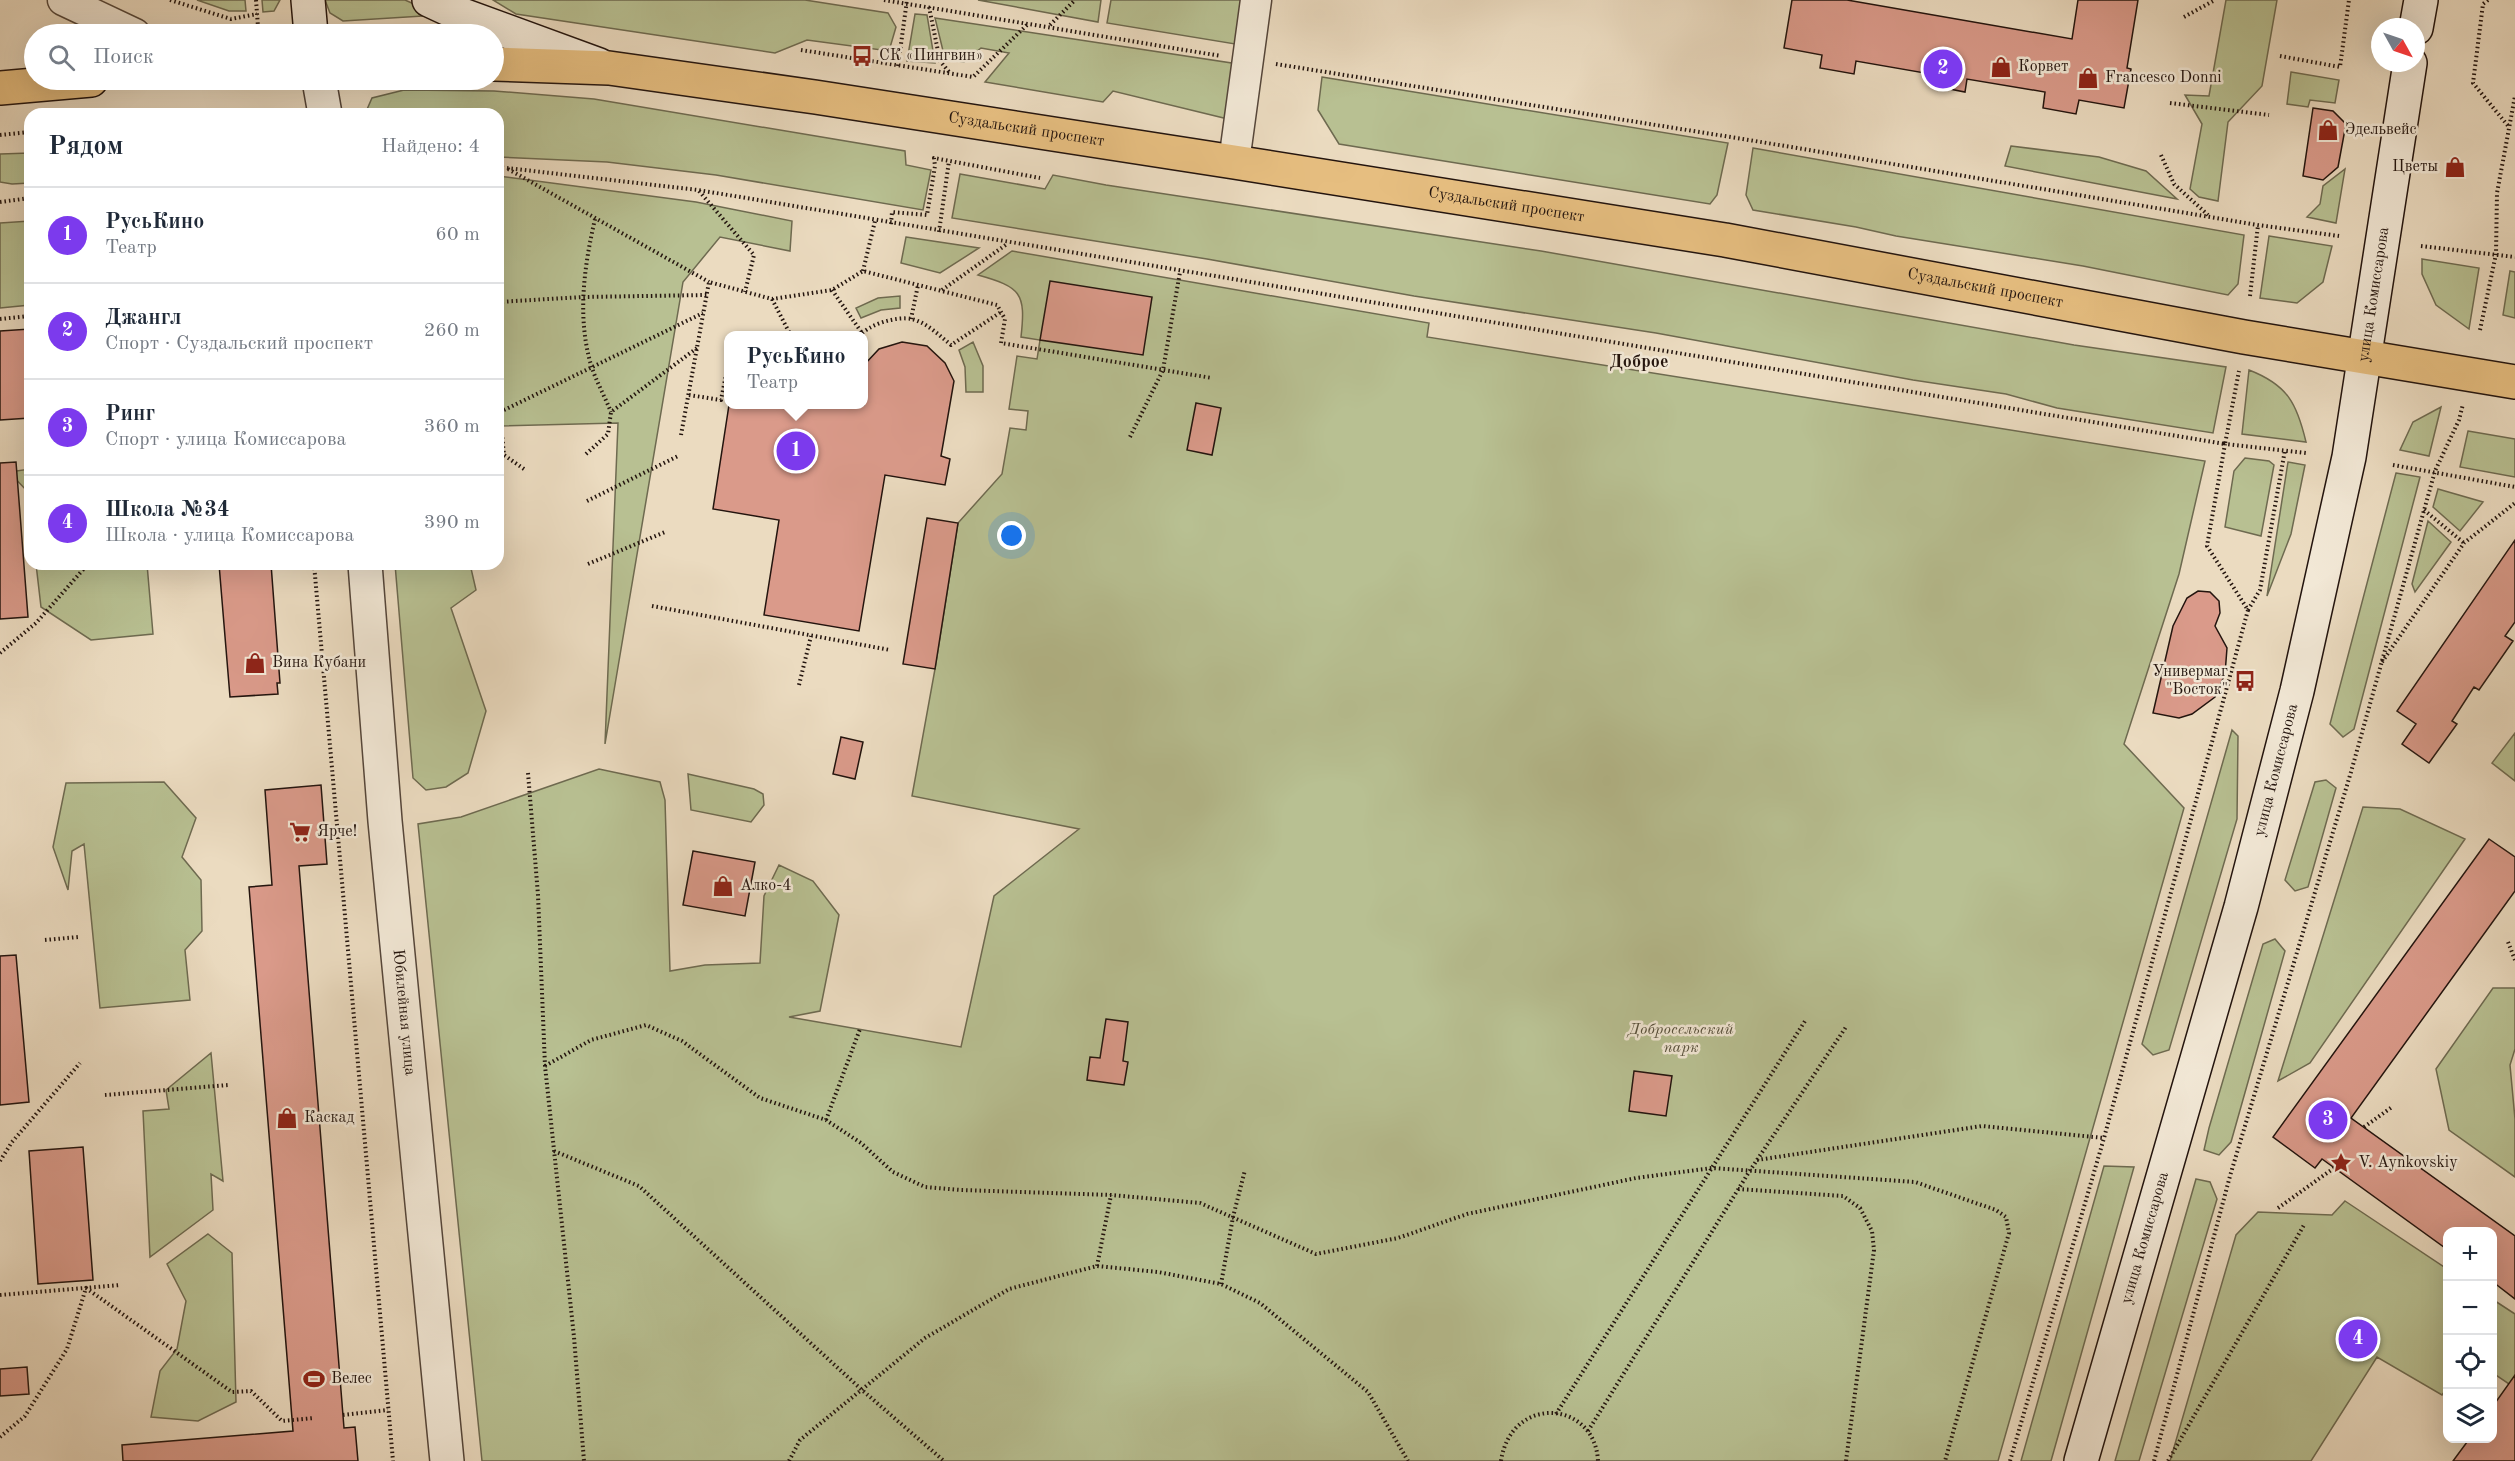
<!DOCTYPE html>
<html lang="ru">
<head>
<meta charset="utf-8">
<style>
  :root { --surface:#fff; --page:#f2f2f3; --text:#1f2937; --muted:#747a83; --line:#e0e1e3; --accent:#7c3aed }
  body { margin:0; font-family:"Old Standard TT",serif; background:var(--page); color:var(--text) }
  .controls { position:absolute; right:18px; bottom:18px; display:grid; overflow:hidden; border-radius:12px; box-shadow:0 6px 24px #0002 }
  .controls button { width:54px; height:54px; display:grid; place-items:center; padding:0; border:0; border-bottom:2px solid var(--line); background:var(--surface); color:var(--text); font:30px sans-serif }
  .compass { position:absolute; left:2371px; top:18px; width:54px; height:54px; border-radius:50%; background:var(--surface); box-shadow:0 6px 24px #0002; rotate:130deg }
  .you { position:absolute; left:1012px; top:536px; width:21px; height:21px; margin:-15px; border:4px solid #fff; border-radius:50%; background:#1a73e8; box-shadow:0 0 0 9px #1a73e833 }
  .badge { display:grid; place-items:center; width:39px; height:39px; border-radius:50%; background:var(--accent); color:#fff; font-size:20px; font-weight:700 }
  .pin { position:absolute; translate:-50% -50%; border:3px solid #fff; box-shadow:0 2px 6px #0006 }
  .popup { position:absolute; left:724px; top:331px; width:144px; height:78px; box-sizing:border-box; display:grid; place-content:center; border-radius:12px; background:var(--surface); filter:drop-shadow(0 2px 4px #0005); font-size:20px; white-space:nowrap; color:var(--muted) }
  .popup b { font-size:22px; color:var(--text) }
  .popup::after { content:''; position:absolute; left:50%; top:100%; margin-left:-12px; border:12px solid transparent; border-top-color:var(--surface) }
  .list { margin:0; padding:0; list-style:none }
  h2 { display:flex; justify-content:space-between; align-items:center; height:78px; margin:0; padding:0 24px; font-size:26px }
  h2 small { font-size:20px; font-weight:400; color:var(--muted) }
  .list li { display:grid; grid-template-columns:39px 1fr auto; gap:18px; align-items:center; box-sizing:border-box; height:96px; padding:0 24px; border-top:2px solid var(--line) }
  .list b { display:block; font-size:22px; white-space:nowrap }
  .list p { margin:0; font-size:20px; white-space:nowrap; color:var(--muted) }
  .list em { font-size:20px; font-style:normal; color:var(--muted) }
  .icon { flex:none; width:33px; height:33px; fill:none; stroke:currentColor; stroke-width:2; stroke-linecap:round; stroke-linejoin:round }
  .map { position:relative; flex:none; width:2515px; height:1461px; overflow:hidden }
  .search { position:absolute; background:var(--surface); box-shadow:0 6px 24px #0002; left:24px; top:24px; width:480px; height:66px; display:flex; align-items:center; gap:15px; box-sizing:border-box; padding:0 21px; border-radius:33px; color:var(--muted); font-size:22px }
  .panel { position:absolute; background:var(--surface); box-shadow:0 6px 24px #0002; left:24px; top:108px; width:480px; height:462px; border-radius:18px }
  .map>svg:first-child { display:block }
  .green { fill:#b8c092; stroke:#6e6a50; stroke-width:1.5 }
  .building { fill:#da9a8a; stroke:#23140e; stroke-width:1.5 }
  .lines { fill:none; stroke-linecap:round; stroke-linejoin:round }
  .minor-casing { stroke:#55463a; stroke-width:33 }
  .tertiary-casing { stroke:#55463a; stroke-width:36 }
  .secondary-casing { stroke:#23140e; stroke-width:36 }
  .primary-casing { stroke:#23140e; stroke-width:36 }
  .path { stroke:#23140e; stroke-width:4; stroke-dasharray:1.5 3; stroke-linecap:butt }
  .minor { stroke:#f2e8d6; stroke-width:30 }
  .tertiary { stroke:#f2e8d6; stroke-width:33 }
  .secondary { stroke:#f2e8d6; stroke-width:33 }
  .primary { stroke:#e6be80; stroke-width:33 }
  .labels { text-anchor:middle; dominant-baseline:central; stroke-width:5; stroke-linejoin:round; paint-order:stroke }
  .poi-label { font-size:16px; fill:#23140e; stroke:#f2e8d6; text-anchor:start }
  .street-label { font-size:16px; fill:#23140e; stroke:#f2e8d6 }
  .park-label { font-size:16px; font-style:italic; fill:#57503c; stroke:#f2e8d6 }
  .neighbourhood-label { font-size:18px; font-weight:bold; fill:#23140e; stroke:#f2e8d6 }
</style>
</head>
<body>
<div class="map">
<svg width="2515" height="1461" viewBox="0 0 2515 1461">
  <rect width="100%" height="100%" fill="#ebdbc0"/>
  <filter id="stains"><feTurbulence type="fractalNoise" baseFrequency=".00333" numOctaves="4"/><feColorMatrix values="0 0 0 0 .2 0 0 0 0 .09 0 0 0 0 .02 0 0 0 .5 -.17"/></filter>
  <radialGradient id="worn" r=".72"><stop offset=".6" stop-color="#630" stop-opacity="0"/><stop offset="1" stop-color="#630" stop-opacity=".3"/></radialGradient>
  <path class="green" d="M197,0H245L246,11H229Z
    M262,0H280L274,11L263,12Z
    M325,0H405L439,15L343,21L330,13Z
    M493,0H805L888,13L896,27L889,51L807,40L775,53L516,14Z
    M978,0H1101L1098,22Z
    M1111,0H1243L1235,44L1107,23Z
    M2226,0H2277L2262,86L2228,122L2218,201L2199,197L2190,189L2202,124L2185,95L2209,96Z
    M915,14L927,15L935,63L907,61Z
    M935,18L1238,64L1232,120L1113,91L1103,102L985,82L1009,53L981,48L964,62L945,59Z
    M2291,72L2339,80L2335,103L2310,100L2308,107L2287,104Z
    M1322,77L1728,143L1717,195L1710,204L1339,144L1318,110Z
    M404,90L494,91L594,99L905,151L906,165L931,170L923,210L716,175L607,162L498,157V114H365L372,98Z
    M2011,146L2099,157L2146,171L2177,199L2005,166Z
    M1753,148L2244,235L2238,284L2228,295L2083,266L1896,236L1856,227L1753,210L1746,195Z
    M30,153V183L12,184L0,182V154Z
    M2345,169L2336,223L2307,217L2320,204L2323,186Z
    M960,174L1045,189L1053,175L1106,185L1541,251L2074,345L2226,367L2213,433L2057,408L2006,394L1913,380L1656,333L1414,296L1207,259L952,218Z
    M498,176L696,202L792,221L790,251L720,237L683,282L605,744L618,423L498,426Z
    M30,221V305L0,308V223Z
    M2269,236L2332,246L2323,282L2297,303L2260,298Z
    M906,237L979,248L940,273L901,263Z
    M1012,251L1429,323L1427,337L2205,461L2179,574L2124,744L2184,808L1998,1461H482L418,824L461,817L599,769L660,782L665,800L670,971L705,965L760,963L764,896L779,865L813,881L839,915L820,1011L789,1017L961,1047L994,896L1079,829L912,796L935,669L958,523L1002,474L1010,428L1026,430L1028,411L1009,409L1017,356L1037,359L1040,340L1021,337C1026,293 1021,287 978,275Z
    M2422,259L2479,268L2469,329L2436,305L2422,274Z
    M2510,271L2515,272V318L2503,315Z
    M900,296V308L881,310L861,318L856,308L878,298Z
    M973,342L983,366V392H966L965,367L959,350Z
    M2249,370C2288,385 2297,404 2306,442L2242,434Z
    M2441,407L2429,456L2400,450L2413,422Z
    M2468,431L2515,439V477L2460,467Z
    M2245,458L2269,461L2274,465L2261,536L2225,527L2234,471Z
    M2288,462L2305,465L2291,534L2267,596Z
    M30,469V508L28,492L9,472Z
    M2396,473L2420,477L2354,729L2343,737L2330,724Z
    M2438,489L2483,502L2460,531L2433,507Z
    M2428,521L2451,542L2415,592L2412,584Z
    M36,564H147L153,634L91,640L41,607Z
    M395,564H470L476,590L451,608L486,711L468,773L446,787L426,790L413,778Z
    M2232,730L2238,736L2237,819L2169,1050L2153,1055L2142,1044Z
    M2515,733V781L2492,763Z
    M688,774L754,789L763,794L764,805L751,822L691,810Z
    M2326,780L2336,788L2308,887L2295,891L2285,880L2315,782Z
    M164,782L196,818L182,857L201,880L202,931L185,950L190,1000L100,1008L84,844L72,851L68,890L53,847L66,783Z
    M2363,807L2400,809L2465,839L2310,1063L2278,1081Z
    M2275,939L2285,951L2231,1142L2219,1155L2204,1150L2209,1128L2263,944Z
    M2493,988H2515V1049L2510,1065L2515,1119V1177L2449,1130L2436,1069Z
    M211,1053L223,1181L211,1174L213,1210L150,1257L143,1111L169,1109L166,1090Z
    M2104,1166L2134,1167L2051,1461H2021Z
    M2196,1179L2210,1182L2217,1199L2139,1461H2115Z
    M2345,1201L2447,1269V1388L2442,1395L2377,1357L2311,1461H2170L2236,1235L2258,1212L2332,1215Z
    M208,1234L232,1253L236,1402L198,1421L151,1417L160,1371L177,1349L186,1301L167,1264Z
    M2492,1299L2515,1314V1388L2493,1373Z"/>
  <path class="building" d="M1792,0H1847L2072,39L2078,0H2138L2127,68L2131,69L2124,108L2079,100L2076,114L2043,108L2045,92L1967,79L1965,92L1929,85L1931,74L1856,61L1854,74L1820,68L1822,55L1784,48Z
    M2313,108L2333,111L2346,124L2338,167L2323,180L2303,176Z
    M1050,281L1152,297L1143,355L1040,340Z
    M30,329V418L0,420V331Z
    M902,342L927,346L945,363L954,381L941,456L950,459L945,485L885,475L859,631L764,615L779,520L713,509L729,405H864V365L879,349Z
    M1196,403L1221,408L1212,455L1187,450Z
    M16,462L28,617L0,619V463Z
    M927,518L958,523L935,669L903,664Z
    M2515,540V622L2505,636L2513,641L2479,690L2474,687L2452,721L2457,724L2429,763L2402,744L2416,724L2397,711Z
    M219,564H271L280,683H277L278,694L230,697Z
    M2198,591L2210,592L2219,601L2220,613L2215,626L2227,648L2225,674L2215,697L2192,714L2179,718L2153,713L2173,626L2187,598Z
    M841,737L863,742L855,779L833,774Z
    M321,785L327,864L299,866L344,1428L355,1427L358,1461H123L122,1445L293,1431L249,887L272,885L265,790Z
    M2489,839L2515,857V891L2351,1118L2515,1236V1299L2493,1282V1232H2448V1250L2322,1159L2315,1168L2273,1137Z
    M693,851L755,862L745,916L683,905Z
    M16,955L29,1102L0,1105V956Z
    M1106,1019L1128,1022L1123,1061L1128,1062L1124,1085L1087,1080L1090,1057L1100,1058Z
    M1634,1071L1672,1076L1666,1116L1629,1111Z
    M83,1147L93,1280L38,1284L29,1151Z
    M27,1367L29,1394L0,1396V1369Z
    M2515,1375V1461H2453L2470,1438H2493V1406Z"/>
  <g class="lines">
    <defs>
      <path id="minor" d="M63,0L135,34
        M1234,162L1256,0"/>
      <g id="tertiary">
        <path d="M319,80L325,114"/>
        <path id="s1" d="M365,564L385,821L447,1461"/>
      </g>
      <g id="secondary">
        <path d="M308,0L311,34"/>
        <path d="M429,0L457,13L599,65"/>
        <path d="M2416,28L2421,0"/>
        <path id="s2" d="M2081,1461L2241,907L2297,691L2349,457L2410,63"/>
      </g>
      <g id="primary">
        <path id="s3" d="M494,64L609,68L815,97L1234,162L1725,240L2244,337L2515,382"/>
        <path d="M0,88L91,80"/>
      </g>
    </defs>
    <use href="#minor" class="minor-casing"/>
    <use href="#tertiary" class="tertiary-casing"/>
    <use href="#secondary" class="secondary-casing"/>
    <use href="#primary" class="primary-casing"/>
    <path class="path" d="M170,0L231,19L257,14
      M256,0L258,27
      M884,0L1221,56
      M2488,0L2483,4L2473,83L2509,127
      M929,7L940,61L950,73
      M2184,17L2215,0
      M1050,25L1075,0
      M801,50L973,77L1029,23
      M2280,56L2340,67L2349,0
      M1276,64L1743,139L2258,225L2339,236
      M898,66L907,0
      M2170,103L2269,115
      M0,135L30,132
      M2161,155L2174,184L2208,215
      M498,167L698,190L2225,444L2239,371
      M508,169L709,282
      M699,191L754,255L745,292
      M0,202L30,198
      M595,219C584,267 577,317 591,365C596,381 605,397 611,412
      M891,224L892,212L927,215L935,166L934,158L1040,178
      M939,232L949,161
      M2421,246L2515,257
      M863,271L875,221
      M832,290L862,333
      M942,290L1007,244
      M2250,296L2258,225
      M772,299L791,336
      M498,302L583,297L707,295
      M0,319L30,316
      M911,319L918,285
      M2480,330L2496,254L2497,193L2515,96
      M859,336C870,324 896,316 912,319C927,323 939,335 951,345L1001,312
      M689,395L721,400L728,365
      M681,435L709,282L772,299L832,290L863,271L997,305L1005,319L1001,343L1212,378
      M1130,437L1163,370L1180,272
      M586,454L608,434L611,412L697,348
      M2393,465L2515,487
      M524,469L504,455L500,412L703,313
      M587,501L678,456
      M2424,510L2464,543
      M314,564L393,1461
      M588,564L665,532
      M652,606L890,650
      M2248,610L2260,590L2285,450
      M0,653L36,623L88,564
      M2382,662L2464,543L2515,503
      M799,685L811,636
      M528,773L538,895L545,1066L574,1337L584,1461
      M45,940L78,937
      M2508,942L2515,960
      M545,1066L591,1040L646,1025L682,1041L760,1098L826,1120L861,1143L893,1172L925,1187L961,1190L1111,1195L1200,1203L1316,1254L1398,1238L1467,1214L1636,1178L1712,1168L1915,1182L1996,1210L2006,1217L2009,1233L1945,1461
      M105,1095L228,1085
      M826,1120L860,1029
      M2364,1127L2392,1107
      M554,1151L639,1186L862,1390L944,1461
      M1757,1160L1982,1126L2104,1138
      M0,1161L12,1142L80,1063
      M1738,1189L1843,1196L1860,1208L1872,1231L1874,1250L1846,1461
      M2278,1208L2334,1168
      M1097,1266L1111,1195
      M1221,1284L1233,1217L1245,1170
      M0,1295L121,1285
      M1556,1414L1805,1021
      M343,1415L388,1410
      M1588,1431L1749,1172L1846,1027
      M0,1437L25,1416L67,1349L86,1288L232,1392L251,1391L282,1421L314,1418
      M789,1461L800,1440L925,1338L1009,1289L1097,1266L1158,1272L1221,1284L1260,1303L1368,1392L1408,1461
      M1501,1461C1511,1394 1595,1400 1598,1461
      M2010,1461L2104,1138L2248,610L2207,546L2225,444L2306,453
      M2154,1461L2230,1176L2351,772L2435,471L2459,420L2463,404
      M2168,1461L2304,1225"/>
    <use href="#minor" class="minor"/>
    <use href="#tertiary" class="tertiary"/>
    <use href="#secondary" class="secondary"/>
    <use href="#primary" class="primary"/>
  </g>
  <defs>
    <symbol id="bus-bare" viewBox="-9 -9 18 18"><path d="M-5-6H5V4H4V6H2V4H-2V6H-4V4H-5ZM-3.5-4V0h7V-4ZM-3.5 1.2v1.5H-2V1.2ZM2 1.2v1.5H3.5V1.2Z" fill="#8f2418" stroke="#f2e8d6" stroke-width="2.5" paint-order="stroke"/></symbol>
    <symbol id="shop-bare" viewBox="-9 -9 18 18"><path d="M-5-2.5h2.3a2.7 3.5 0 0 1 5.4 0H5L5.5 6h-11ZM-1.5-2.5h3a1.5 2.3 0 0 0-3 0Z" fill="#8f2418" stroke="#f2e8d6" stroke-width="2.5" paint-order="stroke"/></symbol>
    <symbol id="supermarket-bare" viewBox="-9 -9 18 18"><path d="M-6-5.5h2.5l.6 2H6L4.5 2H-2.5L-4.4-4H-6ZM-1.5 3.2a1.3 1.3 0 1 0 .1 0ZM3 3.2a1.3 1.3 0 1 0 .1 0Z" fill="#8f2418" stroke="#f2e8d6" stroke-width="2.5" paint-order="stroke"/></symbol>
    <symbol id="sight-bare" viewBox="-9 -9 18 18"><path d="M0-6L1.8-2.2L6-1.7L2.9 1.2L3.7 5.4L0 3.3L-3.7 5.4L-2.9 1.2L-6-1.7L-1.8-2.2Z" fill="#8f2418" stroke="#f2e8d6" stroke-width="2.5" paint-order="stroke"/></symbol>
    <symbol id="stadium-bare" viewBox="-9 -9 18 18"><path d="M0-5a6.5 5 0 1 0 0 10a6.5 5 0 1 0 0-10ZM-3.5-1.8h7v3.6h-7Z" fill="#8f2418" stroke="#f2e8d6" stroke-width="2.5" paint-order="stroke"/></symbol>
  </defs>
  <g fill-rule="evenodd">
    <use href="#bus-bare" x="847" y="41" width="30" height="30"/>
    <use href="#shop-bare" x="1986" y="52" width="30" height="30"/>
    <use href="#shop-bare" x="2073" y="63" width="30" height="30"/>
    <use href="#shop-bare" x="2313" y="115" width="30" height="30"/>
    <use href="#shop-bare" x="2440" y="152" width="30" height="30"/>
    <use href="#shop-bare" x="240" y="648" width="30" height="30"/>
    <use href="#bus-bare" x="2230" y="666" width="30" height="30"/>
    <use href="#supermarket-bare" x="285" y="817" width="30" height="30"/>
    <use href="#shop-bare" x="708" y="871" width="30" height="30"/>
    <use href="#shop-bare" x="272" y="1103" width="30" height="30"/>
    <use href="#sight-bare" x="2326" y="1148" width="30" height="30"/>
    <use href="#stadium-bare" x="299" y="1364" width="30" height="30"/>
  </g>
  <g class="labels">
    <g class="poi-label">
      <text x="879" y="56">СК «Пингвин»</text>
      <text x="2018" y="67">Корвет</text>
      <text x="2105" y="78">Francesco Donni</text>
      <text x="2345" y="130">Эдельвейс</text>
      <text x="2438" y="167" text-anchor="end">Цветы</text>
      <text x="272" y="663">Вина Кубани</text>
      <text x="2228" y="672" text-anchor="end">Универмаг<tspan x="2228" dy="18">"Восток"</tspan></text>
      <text x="317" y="832">Ярче!</text>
      <text x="740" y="886">Алко-4</text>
      <text x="304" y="1118">Каскад</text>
      <text x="2358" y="1163">V. Aynkovskiy</text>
      <text x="331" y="1379">Велес</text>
    </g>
    <g class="street-label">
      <text stroke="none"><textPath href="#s3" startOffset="537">Суздальский проспект</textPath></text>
      <text stroke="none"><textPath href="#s3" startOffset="1023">Суздальский проспект</textPath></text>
      <text stroke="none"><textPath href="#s3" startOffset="1509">Суздальский проспект</textPath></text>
      <text stroke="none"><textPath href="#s2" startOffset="1204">улица Комиссарова</textPath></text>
      <text stroke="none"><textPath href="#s2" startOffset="718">улица Комиссарова</textPath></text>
      <text stroke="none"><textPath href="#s1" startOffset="450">Юбилейная улица</textPath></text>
      <text stroke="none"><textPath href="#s2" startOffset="232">улица Комиссарова</textPath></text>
    </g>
    <g class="park-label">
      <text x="1681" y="1030">Добросельский<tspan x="1681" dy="18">парк</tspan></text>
    </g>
    <g class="neighbourhood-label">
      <text x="1639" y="362">Доброе</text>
    </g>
  </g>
  <rect width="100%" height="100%" filter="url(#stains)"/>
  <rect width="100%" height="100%" fill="url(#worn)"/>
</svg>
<div class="controls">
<button>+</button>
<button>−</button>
<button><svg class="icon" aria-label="locate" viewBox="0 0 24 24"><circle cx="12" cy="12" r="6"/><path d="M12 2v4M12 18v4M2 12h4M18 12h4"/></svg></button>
<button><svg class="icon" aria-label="layers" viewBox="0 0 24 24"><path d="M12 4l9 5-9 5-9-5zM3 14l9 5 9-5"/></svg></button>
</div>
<svg class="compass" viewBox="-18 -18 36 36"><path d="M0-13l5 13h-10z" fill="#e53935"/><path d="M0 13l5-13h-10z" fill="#747a83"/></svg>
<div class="you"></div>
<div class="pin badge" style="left:796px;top:451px">1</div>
<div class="popup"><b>РусьКино</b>Театр</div>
<div class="pin badge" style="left:1943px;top:69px">2</div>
<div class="pin badge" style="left:2328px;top:1120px">3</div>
<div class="pin badge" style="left:2358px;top:1339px">4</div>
<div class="search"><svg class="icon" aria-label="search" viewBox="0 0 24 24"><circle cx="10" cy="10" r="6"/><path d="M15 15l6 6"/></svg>Поиск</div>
<section class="panel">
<h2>Рядом<small>Найдено: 4</small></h2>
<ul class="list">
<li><span class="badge">1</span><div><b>РусьКино</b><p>Театр</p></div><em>60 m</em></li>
<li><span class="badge">2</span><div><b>Джангл</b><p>Спорт · Суздальский проспект</p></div><em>260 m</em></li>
<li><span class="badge">3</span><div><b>Ринг</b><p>Спорт · улица Комиссарова</p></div><em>360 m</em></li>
<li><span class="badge">4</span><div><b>Школа №34</b><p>Школа · улица Комиссарова</p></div><em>390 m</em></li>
</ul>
</section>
</div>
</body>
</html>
